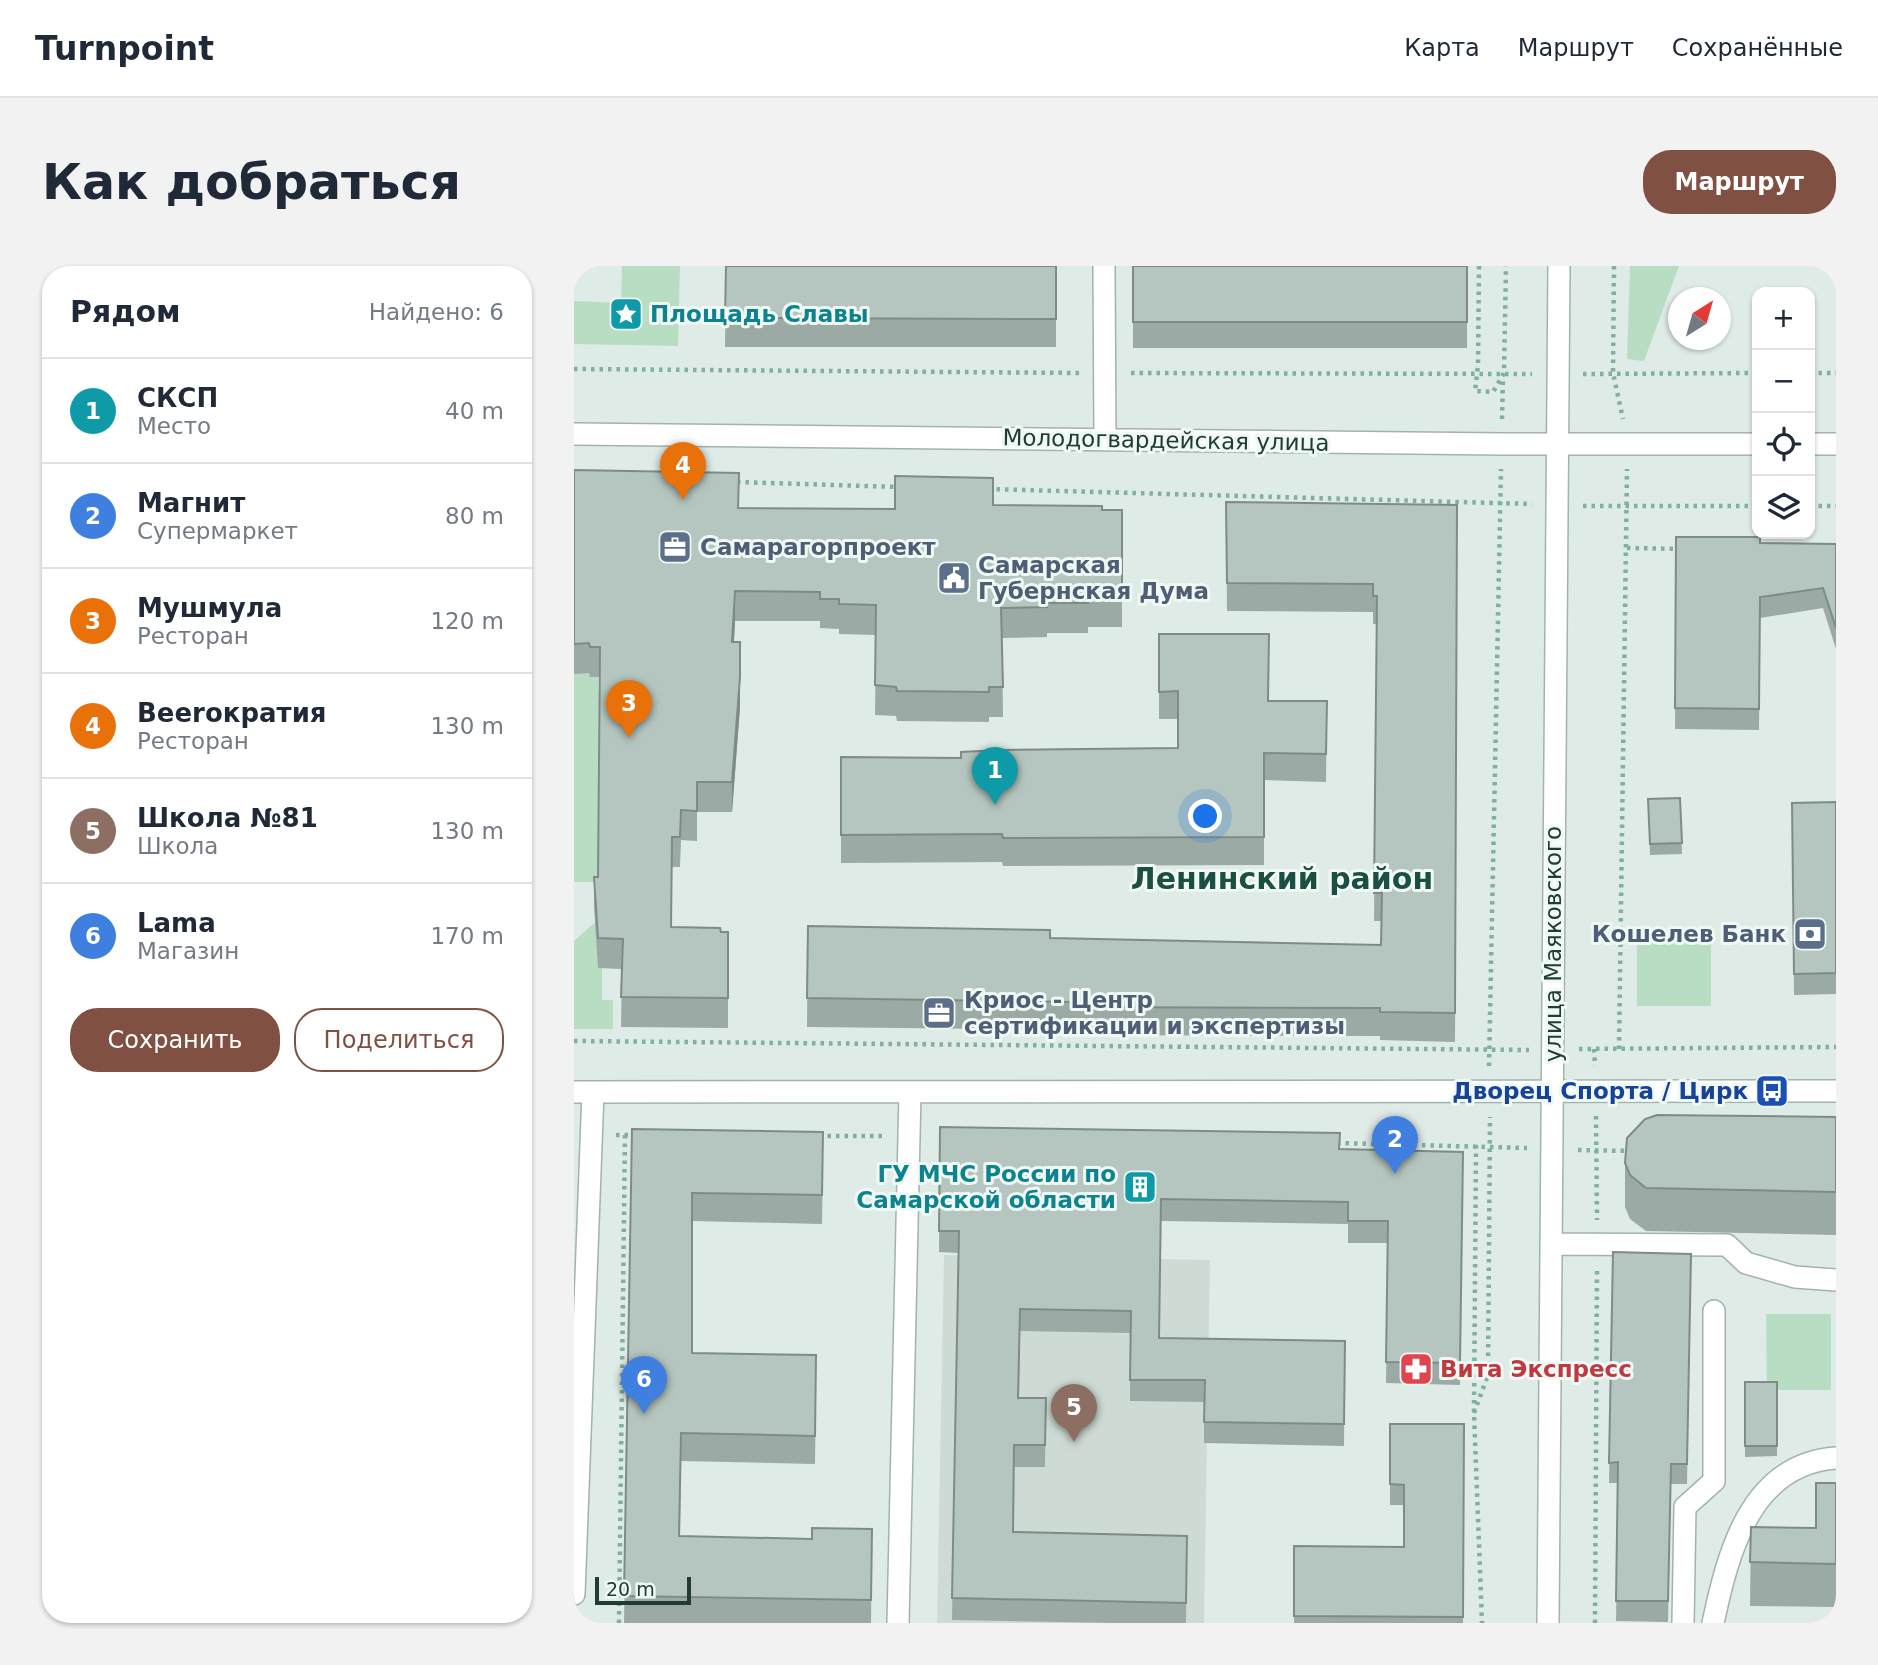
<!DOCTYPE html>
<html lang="ru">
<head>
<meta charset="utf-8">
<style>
  :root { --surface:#fff; --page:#f2f2f3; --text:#1f2937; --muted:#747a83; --line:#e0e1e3; --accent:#805143 }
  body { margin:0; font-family:"DejaVu Sans",sans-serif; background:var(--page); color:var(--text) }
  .controls { position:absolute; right:21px; top:21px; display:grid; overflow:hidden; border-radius:14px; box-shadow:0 2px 5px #0004 }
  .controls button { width:63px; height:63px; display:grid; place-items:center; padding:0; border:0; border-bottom:2px solid var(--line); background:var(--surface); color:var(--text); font:35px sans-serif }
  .compass { position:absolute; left:1094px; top:21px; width:63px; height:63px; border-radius:50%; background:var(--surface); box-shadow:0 2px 5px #0004; rotate:37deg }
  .scale { position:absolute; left:21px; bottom:18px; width:96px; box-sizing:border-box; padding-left:7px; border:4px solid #203c36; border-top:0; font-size:19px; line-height:24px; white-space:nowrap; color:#203c36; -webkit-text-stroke:5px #f0f8f4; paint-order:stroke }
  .you { position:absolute; left:632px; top:551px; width:24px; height:24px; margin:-18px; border:5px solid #fff; border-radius:50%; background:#1a73e8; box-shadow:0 0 0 10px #1a73e833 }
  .badge { display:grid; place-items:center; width:46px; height:46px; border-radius:50%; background:var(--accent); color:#fff; font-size:23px; font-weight:700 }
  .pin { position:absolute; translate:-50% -58px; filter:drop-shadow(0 2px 4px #0008) }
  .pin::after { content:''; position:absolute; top:37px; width:24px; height:21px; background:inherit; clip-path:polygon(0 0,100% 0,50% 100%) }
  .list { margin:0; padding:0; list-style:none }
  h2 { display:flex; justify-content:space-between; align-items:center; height:91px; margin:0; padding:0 28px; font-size:30px }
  h2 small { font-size:23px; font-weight:400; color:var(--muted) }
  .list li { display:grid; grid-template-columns:46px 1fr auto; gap:21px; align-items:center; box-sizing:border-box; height:105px; padding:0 28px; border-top:2px solid var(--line) }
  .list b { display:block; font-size:26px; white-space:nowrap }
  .list p { margin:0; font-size:23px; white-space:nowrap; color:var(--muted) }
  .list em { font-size:23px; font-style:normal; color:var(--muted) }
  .actions { display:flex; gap:14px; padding:21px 28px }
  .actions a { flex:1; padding:16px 0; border:2px solid var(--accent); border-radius:28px; text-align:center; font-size:24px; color:var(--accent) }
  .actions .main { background:var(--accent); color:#fff }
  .icon { flex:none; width:38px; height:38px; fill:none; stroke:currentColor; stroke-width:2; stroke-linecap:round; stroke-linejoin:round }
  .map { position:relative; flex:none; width:1262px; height:1357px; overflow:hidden; border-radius:28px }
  header { display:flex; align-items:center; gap:42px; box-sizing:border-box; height:98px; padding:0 35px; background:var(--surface); border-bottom:2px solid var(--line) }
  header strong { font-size:33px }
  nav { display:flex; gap:38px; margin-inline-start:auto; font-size:24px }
  .intro { display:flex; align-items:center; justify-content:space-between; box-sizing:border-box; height:168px; padding:0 42px }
  h1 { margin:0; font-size:49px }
  .button { padding:18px 32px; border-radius:28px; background:var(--accent); color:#fff; font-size:24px; font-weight:700 }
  main { display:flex; gap:42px; padding:0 42px }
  aside { flex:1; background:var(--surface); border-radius:28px; box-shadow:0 2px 5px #0004 }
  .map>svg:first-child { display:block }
  .built { fill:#cedbd5 }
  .green { fill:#b7ddc3 }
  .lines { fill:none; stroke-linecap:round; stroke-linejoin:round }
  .minor-casing { stroke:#a2b3ae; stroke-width:24 }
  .path { stroke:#7fb0a3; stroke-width:4.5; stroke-dasharray:3.5 5; stroke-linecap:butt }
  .minor { stroke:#fff; stroke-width:21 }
  .wall { fill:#9caaa5 }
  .shaded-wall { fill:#7f8b86 }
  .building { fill:#b5c6c0; stroke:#7f8b86; stroke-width:2 }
  .labels { text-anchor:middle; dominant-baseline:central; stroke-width:6; stroke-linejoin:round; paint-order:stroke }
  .culture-label { font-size:23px; font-weight:bold; fill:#0d838f; stroke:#f0f8f4; text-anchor:start }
  .street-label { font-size:23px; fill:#203c36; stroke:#f0f8f4 }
  .service-label { font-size:23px; font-weight:bold; fill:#4e5e75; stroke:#f0f8f4; text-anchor:start }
  .transit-label { font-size:23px; font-weight:bold; fill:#164399; stroke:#f0f8f4; text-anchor:end }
  .health-label { font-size:23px; font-weight:bold; fill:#be3a42; stroke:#f0f8f4; text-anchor:start }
  .district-label { font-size:30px; font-weight:bold; fill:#1b4f44; stroke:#f0f8f4 }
</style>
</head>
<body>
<header>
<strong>Turnpoint</strong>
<nav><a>Карта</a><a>Маршрут</a><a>Сохранённые</a></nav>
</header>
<div class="intro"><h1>Как добраться</h1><a class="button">Маршрут</a></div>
<main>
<aside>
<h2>Рядом<small>Найдено: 6</small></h2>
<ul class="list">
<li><span class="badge" style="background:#0f9aa8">1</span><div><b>СКСП</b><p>Место</p></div><em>40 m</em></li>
<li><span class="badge" style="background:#3f7fe0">2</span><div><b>Магнит</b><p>Супермаркет</p></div><em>80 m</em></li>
<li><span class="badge" style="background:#e8710a">3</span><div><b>Мушмула</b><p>Ресторан</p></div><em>120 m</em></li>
<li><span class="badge" style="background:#e8710a">4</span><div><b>Beerократия</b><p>Ресторан</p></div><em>130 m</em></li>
<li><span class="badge" style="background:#8d6e63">5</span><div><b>Школа №81</b><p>Школа</p></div><em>130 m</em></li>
<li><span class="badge" style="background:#3f7fe0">6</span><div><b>Lama</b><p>Магазин</p></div><em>170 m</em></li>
</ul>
<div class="actions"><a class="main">Сохранить</a><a>Поделиться</a></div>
</aside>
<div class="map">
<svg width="1262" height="1357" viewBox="0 0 1262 1357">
  <rect width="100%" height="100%" fill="#dfebe6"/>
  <path class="built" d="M370,989L636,994L630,1357H363Z"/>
  <path class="green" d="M48,0H106L104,80L0,78V35L47,37Z
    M1056,0H1105L1070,95L1053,93Z
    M0,406H24L26,616H0Z
    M28,650V734H39V763H0V675Z
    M1063,668L1137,669V740H1063Z
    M1192,1048H1257V1124H1193Z"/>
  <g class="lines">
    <defs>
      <path id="minor" d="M530,0L531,173
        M0,168L928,178H1183
        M1236,178H1262
        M0,826L1262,825
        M977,978L1153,979L1172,997L1221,1011L1262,1014
        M0,1328L19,826
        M324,1357L336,826
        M974,1357L985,0
        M1109,1357L1111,1241L1140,1215V1045
        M1139,1357C1154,1287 1176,1198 1262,1192"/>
    </defs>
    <use href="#minor" class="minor-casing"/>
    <path class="path" d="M905,0L904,99L901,125L919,126L930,107L932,0
      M1040,0L1039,107L1049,153
      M0,103L507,107
      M557,107L958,108
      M1236,107H1262
      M1009,108L1183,107
      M928,153L929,112
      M163,216L325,221
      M414,223L958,238
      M1009,240H1183
      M1236,240H1262
      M1053,282L1108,283
      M0,775L955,784
      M1005,783L1262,781
      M1020,783L1021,800
      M1045,783L1053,203
      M915,800L927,203
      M1022,850L1023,954
      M42,869H61
      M245,870H309
      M763,877L953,882
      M902,879L900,1147L908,1357
      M1004,884L1058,885
      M900,1147L914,1109L916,851
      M45,1357L51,869
      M1021,1357L1023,1004"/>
    <use href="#minor" class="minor"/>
  </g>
  <path class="wall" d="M152,0H482V81H151Z
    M559,0H893V82H559Z
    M0,204L165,242L321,243L419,239L548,244V361H514V367H473V371L428,372L429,451H415V456L323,455L322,450L301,449L302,369L265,368V363L246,362V355H161L160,376L166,441L158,546H123V575L107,574L106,601H98L97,661L154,666V762L47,761L48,703L24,702L20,641V611H24L26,411H16L15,407L0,408Z
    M652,236L883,239L881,776L806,774V770L501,769V764L233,761L234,660L476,672L807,679V655H800L803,358H799V346L653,345Z
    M1102,271L1186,277L1262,278V383L1249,342L1186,352L1185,464L1101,463Z
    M585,368L695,396L694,435H753L752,516L690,514V599L429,600L428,596L267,597V491L387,492L604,482V453H585Z
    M1106,532L1108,588L1076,589L1074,533Z
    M1262,536V728L1220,729L1218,537Z
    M1262,851V969L1072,965L1056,953L1051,941V897Z
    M366,861L766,883L889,886L886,1119L812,1117L814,977H774V958L587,955L585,1072L771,1075L770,1180L630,1177V1136L556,1135V1067L446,1065L445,1132H472L471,1201H440L439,1266L613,1270L612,1357H539L378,1354L384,987L365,986Z
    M58,863L249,894L248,958L118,955V1087L242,1117L241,1198L107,1195L106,1270L238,1273L298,1263L297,1357H50Z
    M1039,986L1117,988L1113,1218H1097L1094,1356L1042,1355L1044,1217H1035Z
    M1171,1116H1203V1190L1171,1191Z
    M816,1158H890L889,1357H720V1280L830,1281V1239H816Z
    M1262,1217V1341L1176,1340L1177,1261L1242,1262Z"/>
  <path class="shaded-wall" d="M161,325V355L158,406V376Z
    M166,411V441L158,546V516Z"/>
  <path class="building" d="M152,0H482V53L151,52Z
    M559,0H893V56H559Z
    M0,204L165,207L164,242L321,243V210L419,212V239L528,240V244H548V331H514V337H473V341L427,342L429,421H415V426L323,425L322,421L301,419L302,339L265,338V333H246V326L161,325L158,376H166V411L158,516H123V545L107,544L106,571H98L97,661L146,662L147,666H154V732L47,731L49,673L24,672L20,611H24L26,381H16L15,377L0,378Z
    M652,236L883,239L881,747L806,746V742L501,741V736L233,732L234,660L476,664V672L807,679L808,627H800L803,330H799V318L653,317Z
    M1102,271H1186V277L1262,278V362L1249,322L1186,331L1185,443L1101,442Z
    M585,368H695L694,435H753L752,488L690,487V571L429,572L428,568L267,569V491L387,492V486L428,484L604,482V425L585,426Z
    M1106,532L1108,577L1076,578L1074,533Z
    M1262,536V707L1220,708L1218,537Z
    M1083,849L1262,851V926L1072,922L1056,909L1051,897L1053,872L1071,853Z
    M366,861L766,867L765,883L889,886L886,1097L812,1096L814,955H774V936L587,933L585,1072L771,1075L770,1158L630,1156L631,1114H556L557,1045L446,1043L444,1132H472L471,1179H440L439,1266L613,1270L612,1337L378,1332L385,965H365Z
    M58,863L249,866L248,929L118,927V1087L242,1089L241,1170L107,1167L105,1270L238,1273V1262L298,1263L297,1334L50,1330Z
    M1039,986L1117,988L1113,1198H1097L1094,1335H1042L1044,1196L1035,1197Z
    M1171,1116H1203V1180H1171Z
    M816,1158H890L889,1351L720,1350V1280L830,1281V1219L816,1218Z
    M1242,1217H1262V1298L1176,1296L1177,1261L1242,1262Z"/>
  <defs>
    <symbol id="sight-square" viewBox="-11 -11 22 22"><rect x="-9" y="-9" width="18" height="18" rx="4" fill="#0f9aa8" stroke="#f0f8f4"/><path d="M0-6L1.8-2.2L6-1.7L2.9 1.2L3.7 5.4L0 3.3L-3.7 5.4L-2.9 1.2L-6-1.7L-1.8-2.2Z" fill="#fff"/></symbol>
    <symbol id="office-square" viewBox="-11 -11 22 22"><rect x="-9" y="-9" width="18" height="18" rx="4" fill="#5c6f8a" stroke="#f0f8f4"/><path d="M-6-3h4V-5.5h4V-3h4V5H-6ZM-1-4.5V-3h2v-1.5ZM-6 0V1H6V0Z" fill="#fff"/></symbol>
    <symbol id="civic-square" viewBox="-11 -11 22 22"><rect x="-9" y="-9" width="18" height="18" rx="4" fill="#5c6f8a" stroke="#f0f8f4"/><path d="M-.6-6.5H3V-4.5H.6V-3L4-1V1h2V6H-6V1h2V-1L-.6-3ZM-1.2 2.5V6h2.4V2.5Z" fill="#fff"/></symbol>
    <symbol id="bank-square" viewBox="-11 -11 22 22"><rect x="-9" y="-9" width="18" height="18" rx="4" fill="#5c6f8a" stroke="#f0f8f4"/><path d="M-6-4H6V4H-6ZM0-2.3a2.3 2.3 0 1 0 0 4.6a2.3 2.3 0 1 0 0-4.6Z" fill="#fff"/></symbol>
    <symbol id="bus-square" viewBox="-11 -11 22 22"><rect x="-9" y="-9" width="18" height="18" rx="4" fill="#1a4fb4" stroke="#f0f8f4"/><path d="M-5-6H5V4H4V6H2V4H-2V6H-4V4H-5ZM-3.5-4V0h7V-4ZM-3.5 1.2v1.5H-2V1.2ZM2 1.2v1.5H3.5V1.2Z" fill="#fff"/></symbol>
    <symbol id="building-square" viewBox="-11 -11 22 22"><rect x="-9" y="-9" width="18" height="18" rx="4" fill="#0f9aa8" stroke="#f0f8f4"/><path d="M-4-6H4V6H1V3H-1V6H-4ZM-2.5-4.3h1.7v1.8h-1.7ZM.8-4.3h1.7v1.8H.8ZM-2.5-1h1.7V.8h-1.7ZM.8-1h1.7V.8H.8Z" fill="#fff"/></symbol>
    <symbol id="pharmacy-square" viewBox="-11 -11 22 22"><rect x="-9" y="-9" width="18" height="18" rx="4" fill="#e0444e" stroke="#f0f8f4"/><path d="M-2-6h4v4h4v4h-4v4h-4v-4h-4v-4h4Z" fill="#fff"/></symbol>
  </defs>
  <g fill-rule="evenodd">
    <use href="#sight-square" x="33" y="29" width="38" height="38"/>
    <use href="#office-square" x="82" y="262" width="38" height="38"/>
    <use href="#civic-square" x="361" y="293" width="38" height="38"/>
    <use href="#bank-square" x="1217" y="649" width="38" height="38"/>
    <use href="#office-square" x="346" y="728" width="38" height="38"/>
    <use href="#bus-square" x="1179" y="806" width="38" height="38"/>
    <use href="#building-square" x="547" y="902" width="38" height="38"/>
    <use href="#pharmacy-square" x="823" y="1084" width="38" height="38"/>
  </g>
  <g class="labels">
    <g class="culture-label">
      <text x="76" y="48">Площадь Славы</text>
      <text x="542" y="908" text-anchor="end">ГУ МЧС России по<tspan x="542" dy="26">Самарской области</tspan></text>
    </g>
    <g class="street-label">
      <text transform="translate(592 174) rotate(1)">Молодогвардейская улица</text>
      <text transform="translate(979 678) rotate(-90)">улица Маяковского</text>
    </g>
    <g class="service-label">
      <text x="126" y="281">Самарагорпроект</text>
      <text x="404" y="299">Самарская<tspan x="404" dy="26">Губернская Дума</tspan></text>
      <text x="1212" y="668" text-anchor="end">Кошелев Банк</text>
      <text x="390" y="734">Криос - Центр<tspan x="390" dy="26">сертификации и экспертизы</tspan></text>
    </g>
    <g class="transit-label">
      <text x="1174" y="825">Дворец Спорта / Цирк</text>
    </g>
    <g class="health-label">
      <text x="866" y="1103">Вита Экспресс</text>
    </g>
    <g class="district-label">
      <text x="708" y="612">Ленинский район</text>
    </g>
  </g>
</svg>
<div class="controls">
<button>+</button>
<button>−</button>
<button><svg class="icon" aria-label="locate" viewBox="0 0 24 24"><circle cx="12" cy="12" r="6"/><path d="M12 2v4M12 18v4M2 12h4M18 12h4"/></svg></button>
<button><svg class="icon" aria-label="layers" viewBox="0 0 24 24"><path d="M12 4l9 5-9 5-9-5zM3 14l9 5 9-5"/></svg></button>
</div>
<svg class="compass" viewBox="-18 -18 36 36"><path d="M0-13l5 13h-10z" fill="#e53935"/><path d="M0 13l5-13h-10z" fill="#747a83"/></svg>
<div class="scale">20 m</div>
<div class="you"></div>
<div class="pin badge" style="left:421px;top:539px;background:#0f9aa8">1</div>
<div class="pin badge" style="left:821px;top:908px;background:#3f7fe0">2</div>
<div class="pin badge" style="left:55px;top:472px;background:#e8710a">3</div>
<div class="pin badge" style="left:109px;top:234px;background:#e8710a">4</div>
<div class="pin badge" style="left:500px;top:1176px;background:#8d6e63">5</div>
<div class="pin badge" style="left:70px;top:1148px;background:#3f7fe0">6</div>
</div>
</main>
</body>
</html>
